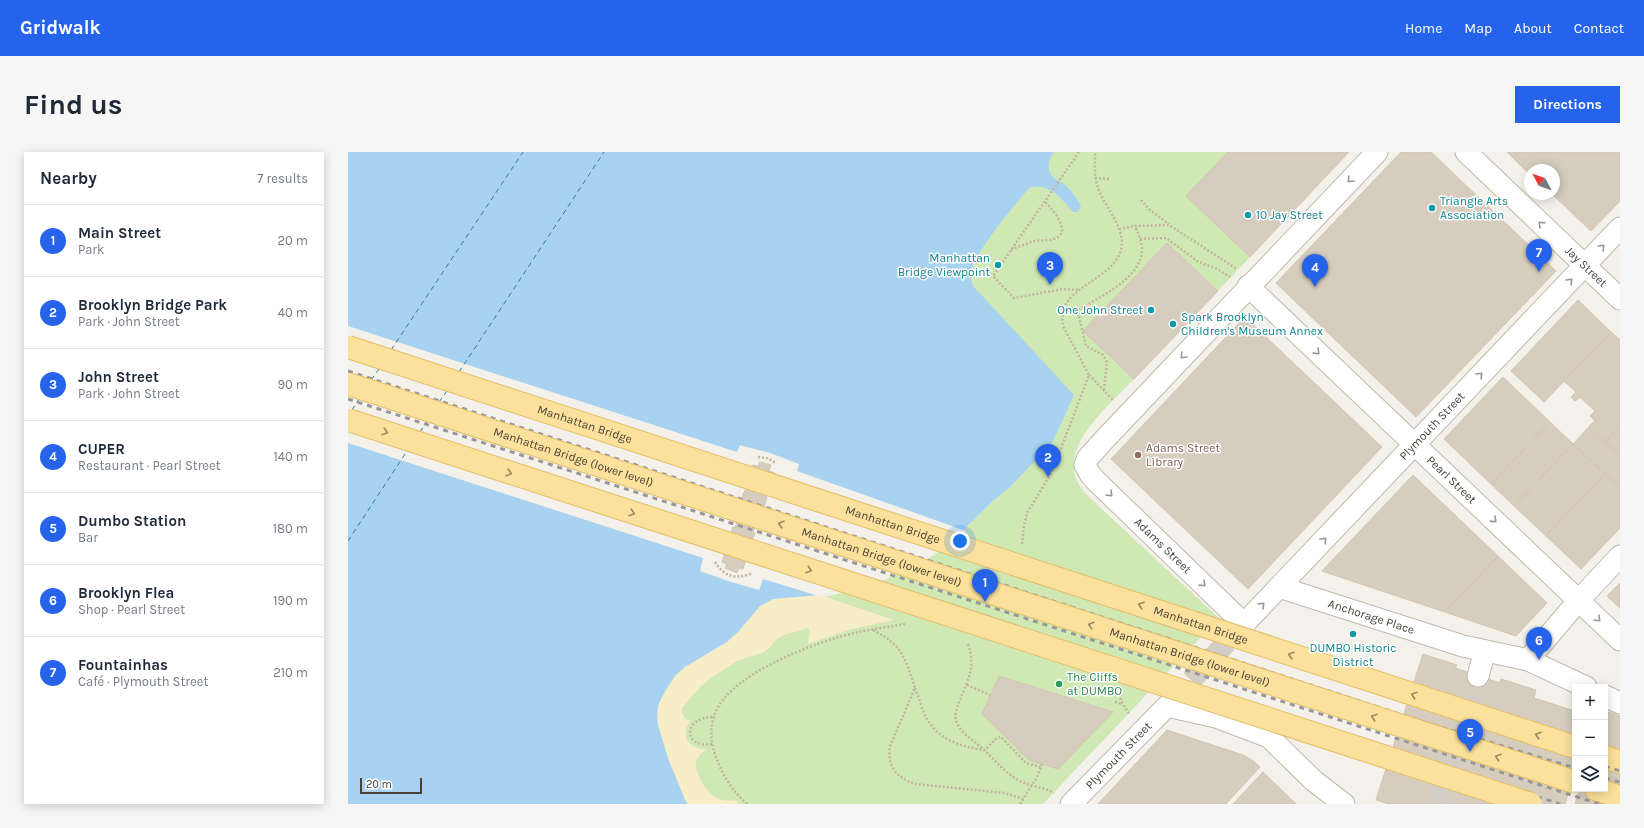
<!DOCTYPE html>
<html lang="en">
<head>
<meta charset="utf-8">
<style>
  :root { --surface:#fff; --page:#f6f6f7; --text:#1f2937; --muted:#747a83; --line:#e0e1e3; --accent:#2563eb }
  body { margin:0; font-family:Karla,sans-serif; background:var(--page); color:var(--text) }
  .controls { position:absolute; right:12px; bottom:12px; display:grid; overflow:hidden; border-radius:0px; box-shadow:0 2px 10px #0003 }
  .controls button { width:36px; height:36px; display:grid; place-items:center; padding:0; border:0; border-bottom:1px solid var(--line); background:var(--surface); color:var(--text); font:20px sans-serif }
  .compass { position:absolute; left:1176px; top:12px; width:36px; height:36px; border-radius:50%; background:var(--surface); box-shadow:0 2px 10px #0003; rotate:311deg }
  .scale { position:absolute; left:12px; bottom:10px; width:62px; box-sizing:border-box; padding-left:4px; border:2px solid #484238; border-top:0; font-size:11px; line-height:14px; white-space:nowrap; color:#484238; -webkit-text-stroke:3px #fff; paint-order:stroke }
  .you { position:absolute; left:612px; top:389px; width:14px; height:14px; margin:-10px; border:3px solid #fff; border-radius:50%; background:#1a73e8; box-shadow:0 0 0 6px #1a73e833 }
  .badge { display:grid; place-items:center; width:26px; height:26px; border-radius:50%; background:var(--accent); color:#fff; font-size:13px; font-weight:700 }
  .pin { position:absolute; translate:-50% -33px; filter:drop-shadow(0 1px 2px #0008) }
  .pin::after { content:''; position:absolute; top:21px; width:14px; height:12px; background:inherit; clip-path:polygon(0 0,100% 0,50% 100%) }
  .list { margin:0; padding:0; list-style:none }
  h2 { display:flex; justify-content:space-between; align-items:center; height:52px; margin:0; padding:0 16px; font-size:17px }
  h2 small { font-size:13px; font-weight:400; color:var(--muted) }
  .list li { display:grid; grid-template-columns:26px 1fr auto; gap:12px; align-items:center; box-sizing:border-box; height:72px; padding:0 16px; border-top:1px solid var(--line) }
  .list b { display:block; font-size:15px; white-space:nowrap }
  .list p { margin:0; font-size:13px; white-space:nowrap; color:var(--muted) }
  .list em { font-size:13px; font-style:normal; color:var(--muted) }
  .icon { flex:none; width:22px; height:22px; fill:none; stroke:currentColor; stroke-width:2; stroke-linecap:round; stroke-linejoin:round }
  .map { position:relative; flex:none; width:1272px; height:652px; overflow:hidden; border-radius:0px }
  header { display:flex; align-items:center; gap:24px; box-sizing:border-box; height:56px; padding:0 20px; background:var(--accent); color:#fff }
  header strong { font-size:19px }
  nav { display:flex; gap:22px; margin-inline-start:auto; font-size:14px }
  .intro { display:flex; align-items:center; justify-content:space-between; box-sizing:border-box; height:96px; padding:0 24px }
  h1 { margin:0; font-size:28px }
  .button { padding:10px 18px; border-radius:0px; background:var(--accent); color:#fff; font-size:14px; font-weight:700 }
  main { display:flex; gap:24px; padding:0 24px }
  aside { flex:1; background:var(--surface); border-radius:0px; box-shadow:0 2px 10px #0003 }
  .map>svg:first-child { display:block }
  .green { fill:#d0e8b4 }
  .sand { fill:#f7edc7 }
  .water { fill:#a8d2ef }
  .pier { fill:#f4f1ea }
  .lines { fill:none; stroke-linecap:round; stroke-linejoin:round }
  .ferry { stroke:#3177ab; stroke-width:1; stroke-dasharray:5 4; stroke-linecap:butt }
  .building { fill:#d6cdbf; stroke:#d1c5b3 }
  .minor-tunnel { stroke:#d2cec6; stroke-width:21; stroke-dasharray:21 10; stroke-linecap:butt }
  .minor-casing { stroke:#c0b9ac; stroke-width:23 }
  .major-casing { stroke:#e2be6b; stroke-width:24 }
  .path { stroke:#c1b59e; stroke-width:2.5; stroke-dasharray:2 2; stroke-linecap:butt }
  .minor { stroke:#fff; stroke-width:21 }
  .major { stroke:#fce19c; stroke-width:22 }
  .rail { stroke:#989898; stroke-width:3; stroke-dasharray:5 5; stroke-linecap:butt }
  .major-bridge-casing { stroke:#e2be6b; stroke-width:24; stroke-linecap:butt }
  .path-bridge { stroke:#c1b59e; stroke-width:2.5; stroke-dasharray:2 2; stroke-linecap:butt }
  .major-bridge { stroke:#fce19c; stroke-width:22 }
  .oneway { stroke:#9a9792 }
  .oneway2 { stroke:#998a65 }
  .culture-dot { fill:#0f9aa8; stroke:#fff; stroke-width:1.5 }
  .education-dot { fill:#8d6e63; stroke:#fff; stroke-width:1.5 }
  .leisure-dot { fill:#2e9e5b; stroke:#fff; stroke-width:1.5 }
  .labels { text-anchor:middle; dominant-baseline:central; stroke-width:3; stroke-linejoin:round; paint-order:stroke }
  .culture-label { font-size:12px; fill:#0d838f; stroke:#fff; text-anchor:start }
  .street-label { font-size:12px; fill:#484238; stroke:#fff }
  .education-label { font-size:12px; fill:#785e54; stroke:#fff; text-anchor:start }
  .leisure-label { font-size:12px; fill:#27864d; stroke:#fff; text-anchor:start }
</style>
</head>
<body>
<header>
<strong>Gridwalk</strong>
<nav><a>Home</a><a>Map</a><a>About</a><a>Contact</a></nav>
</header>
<div class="intro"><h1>Find us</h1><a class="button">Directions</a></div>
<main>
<aside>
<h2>Nearby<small>7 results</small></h2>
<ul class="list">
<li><span class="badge">1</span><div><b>Main Street</b><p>Park</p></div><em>20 m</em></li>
<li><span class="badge">2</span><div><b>Brooklyn Bridge Park</b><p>Park · John Street</p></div><em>40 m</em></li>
<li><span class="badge">3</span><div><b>John Street</b><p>Park · John Street</p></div><em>90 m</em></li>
<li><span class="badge">4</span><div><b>CUPER</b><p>Restaurant · Pearl Street</p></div><em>140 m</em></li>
<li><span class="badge">5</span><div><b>Dumbo Station</b><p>Bar</p></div><em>180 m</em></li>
<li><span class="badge">6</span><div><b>Brooklyn Flea</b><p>Shop · Pearl Street</p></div><em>190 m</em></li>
<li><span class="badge">7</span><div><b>Fountainhas</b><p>Café · Plymouth Street</p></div><em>210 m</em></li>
</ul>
</aside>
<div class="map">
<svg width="1272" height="652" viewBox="0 0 1272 652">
  <rect width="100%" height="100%" fill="#f4f1ea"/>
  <path class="green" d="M706,0H880L902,105L870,139L819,91L736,179L786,227C764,251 712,292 729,329C732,335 737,341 742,346L871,466L695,652H339L310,573L391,479L609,384L645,349L662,335L689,307L700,301L622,125C629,95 660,62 679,38C689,26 697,13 706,0Z"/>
  <path class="sand" d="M472,443L546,468L500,478L460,492L462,480L460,476L436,483L429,487L420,497L414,501L389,509L363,526L352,535L334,556V561L337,567L342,569C332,584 341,598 359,597C354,601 348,605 348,612C347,616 350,620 351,624C357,639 369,652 387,648L392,652H339C328,632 309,585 309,563C310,549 319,532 329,522C342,508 362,502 377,491C390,482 400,466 410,455C422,443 456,445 472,443Z"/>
  <path class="water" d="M0,0H706C700,8 698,18 706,26C710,29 714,30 717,33C724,39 729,46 733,54L730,60H725C714,47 700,29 681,36C667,53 623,103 623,124C622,127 625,132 626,135L726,243L700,301L689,307L662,335L645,349L609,384L472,443L425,447L412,454L391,479L379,490L337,515L328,523L319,536L311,551L309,562L310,573L321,609L339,652H0Z"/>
  <path class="pier" d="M0,174L389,300L392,293L422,301L451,312L449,319L618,379L586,403L558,418L515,437L474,445L415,427L411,438L380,429L352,419L355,406L0,291Z"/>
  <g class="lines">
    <path class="ferry" d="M43,198L175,0
      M111,220L256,0
      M23,228L31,217
      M91,250L99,239
      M4,258L11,247
      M72,280L79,269
      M0,389L59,299"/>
  </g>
  <path class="building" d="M880,0H1001L902,105L838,44Z
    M1053,0H1083L1208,119L1068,265L928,131Z
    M1159,0H1187L1173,14Z
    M1187,0H1272V49L1243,79L1204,42H1206V18H1182V22L1173,14Z
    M819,91L870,139L786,227L735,179Z
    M1230,148L1263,180L1196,250L1163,219Z
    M897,165L1034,295L900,437L763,307Z
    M1263,180L1272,188V274L1257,290L1241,274L1247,269L1242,264L1247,259L1232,245L1227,249L1223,245L1228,240L1216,229Z
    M1155,225L1202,270L1143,332L1096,287Z
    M1202,270L1225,292L1166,354L1143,332Z
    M1272,274V304L1257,290Z
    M1241,275L1272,304V336L1225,292Z
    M1225,292L1257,322L1198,384L1166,354Z
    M412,310L423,313L421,319L427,321L417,344L419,345L416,355H414L405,380L407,381L395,417L391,416L389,421L377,416L379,412L374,410L385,375L387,376L396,349L393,348L397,338H399L403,325L401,324L405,313L410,314Z
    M1257,322L1272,336V376L1233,417L1198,384Z
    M1065,323L1150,404L1097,460L974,419Z
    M1150,404L1199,451L1168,484L1097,460Z
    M1272,431V456L1259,444Z
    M1075,502L1109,513L1107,516L1152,531L1153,527L1188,538L1186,546L1227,559V620L1217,652H1041L1028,648Z
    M651,524L765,560L710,617L681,608L634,562Z
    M1257,559L1272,564V652H1227L1231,637H1257Z
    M819,578L895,603L904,608L912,615L878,652H750Z
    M915,620L948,652H885Z"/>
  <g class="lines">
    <path class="minor-tunnel" d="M822,551L896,472
      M1090,652L1130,524"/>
    <defs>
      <g id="minor">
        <path id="s1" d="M1029,0L756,288L739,307L737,313L742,322L747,328L896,472L1272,76"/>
        <path id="s2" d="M1118,0L1272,147"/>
        <path id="s3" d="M900,134L1272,488"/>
        <path id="s4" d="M931,435L1115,494L1180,508L1238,535"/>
        <path d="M1180,508L1231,448L1272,404"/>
        <path d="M1130,524L1137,499"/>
        <path d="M1257,544L1272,551"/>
        <path id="s5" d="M723,652L819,554L868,565L921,585L966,629L996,652"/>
      </g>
      <path id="major" d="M1257,605L1272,610
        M1248,637L1272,645"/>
    </defs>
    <use href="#minor" class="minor-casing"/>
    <use href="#major" class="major-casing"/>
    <path class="path" d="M731,0L645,124L666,146L715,137L732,138
      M747,26L762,27
      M793,48L802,58L821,72
      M771,77L787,74L821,73L889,117
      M792,87L818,86L849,109L869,117L882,125
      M663,98C670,95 677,92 684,90C691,87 705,90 711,84C721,77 703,55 697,50
      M741,223L766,249
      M756,238L759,210L755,203L738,194L730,160L732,157C753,144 796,125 794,95C793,88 790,81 787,74
      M674,392L676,373L679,361L704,320L741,223L716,176C704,137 759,132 772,101C781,78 755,54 749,33C746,23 747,11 747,0
      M525,478C554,493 557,505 567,536L542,594C539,615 548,625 567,632L657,641L675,647
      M620,492C629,518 618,530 610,553C608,559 606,566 609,571C614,583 629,590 637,599C649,610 659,623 674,630C685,635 696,635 706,641
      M619,533L642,543
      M567,536C571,545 573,555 577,563C588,587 612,595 637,598L649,586L653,585L678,611L693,615
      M772,542L773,549L782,563
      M767,550L774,552
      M364,592C334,597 335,564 366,565
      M399,652C383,638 372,619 366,599C361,583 363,565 372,552C393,519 469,489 507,481C523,477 541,475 557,472
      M672,652L689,625L694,612"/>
    <use href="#minor" class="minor"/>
    <use href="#major" class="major"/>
    <path class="rail" d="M0,203L1227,604
      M0,219L1079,571L1227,616
      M0,247L1251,652
      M0,259L1212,652
      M1257,614L1272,619
      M1257,626L1272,630"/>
    <defs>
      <g id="major-bridge">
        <path id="s6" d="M0,195L1227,595"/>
        <path id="s7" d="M0,232L1227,630"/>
        <path d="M0,268L1183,652"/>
      </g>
    </defs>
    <use href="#major-bridge" class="major-bridge-casing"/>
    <path class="path-bridge" d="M410,305L419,306L428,311
      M367,410C377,425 386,427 403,422"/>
    <use href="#major-bridge" class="major-bridge"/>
  </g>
  <defs><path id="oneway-chevron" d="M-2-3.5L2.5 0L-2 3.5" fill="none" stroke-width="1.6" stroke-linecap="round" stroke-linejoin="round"/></defs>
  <g class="oneway">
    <use href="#oneway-chevron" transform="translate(1002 28) rotate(134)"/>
    <use href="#oneway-chevron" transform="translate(1193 72) rotate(-136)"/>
    <use href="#oneway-chevron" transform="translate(1254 95) rotate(-46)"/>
    <use href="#oneway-chevron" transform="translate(1222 129) rotate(-47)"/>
    <use href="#oneway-chevron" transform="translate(969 200) rotate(44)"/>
    <use href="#oneway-chevron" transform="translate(835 204) rotate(133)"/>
    <use href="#oneway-chevron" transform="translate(1132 223) rotate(-46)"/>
    <use href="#oneway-chevron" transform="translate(762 342) rotate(44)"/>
    <use href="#oneway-chevron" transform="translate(1146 368) rotate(44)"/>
    <use href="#oneway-chevron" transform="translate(976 388) rotate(-47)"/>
    <use href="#oneway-chevron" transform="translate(855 432) rotate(44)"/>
    <use href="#oneway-chevron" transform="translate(914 453) rotate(-46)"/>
    <use href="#oneway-chevron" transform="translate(1250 467) rotate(44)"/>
  </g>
  <g class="oneway2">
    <use href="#oneway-chevron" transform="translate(37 280) rotate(18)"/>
    <use href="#oneway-chevron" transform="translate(161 321) rotate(18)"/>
    <use href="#oneway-chevron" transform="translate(284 361) rotate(18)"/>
    <use href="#oneway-chevron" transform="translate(433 372) rotate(-162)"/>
    <use href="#oneway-chevron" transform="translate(461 418) rotate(18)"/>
    <use href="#oneway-chevron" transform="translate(793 453) rotate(-162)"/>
    <use href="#oneway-chevron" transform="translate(743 473) rotate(-162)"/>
    <use href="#oneway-chevron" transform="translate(943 503) rotate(-162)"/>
    <use href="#oneway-chevron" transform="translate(1066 543) rotate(-162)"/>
    <use href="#oneway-chevron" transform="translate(1026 565) rotate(-162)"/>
    <use href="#oneway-chevron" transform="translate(1190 583) rotate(-162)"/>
    <use href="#oneway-chevron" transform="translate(1150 605) rotate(-162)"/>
  </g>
  <g class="culture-dot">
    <circle cx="1084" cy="56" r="4"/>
    <circle cx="900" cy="63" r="4"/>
    <circle cx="650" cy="113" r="4"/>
    <circle cx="803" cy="158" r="4"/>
    <circle cx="825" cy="172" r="4"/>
    <circle cx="1005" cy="482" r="4"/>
  </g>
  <circle class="education-dot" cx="790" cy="303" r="4"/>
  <circle class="leisure-dot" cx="711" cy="532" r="4"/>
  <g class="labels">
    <g class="culture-label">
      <text x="1092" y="49">Triangle Arts<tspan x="1092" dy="14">Association</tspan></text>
      <text x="908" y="63">10 Jay Street</text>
      <text x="642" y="106" text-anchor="end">Manhattan<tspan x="642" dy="14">Bridge Viewpoint</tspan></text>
      <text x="795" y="158" text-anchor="end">One John Street</text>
      <text x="833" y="165">Spark Brooklyn<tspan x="833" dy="14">Children's Museum Annex</tspan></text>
      <text x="1005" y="496" text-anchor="middle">DUMBO Historic<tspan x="1005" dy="14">District</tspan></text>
    </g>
    <g class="street-label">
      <text stroke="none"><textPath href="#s2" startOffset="166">Jay Street</textPath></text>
      <text stroke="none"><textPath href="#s6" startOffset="249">Manhattan Bridge</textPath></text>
      <text stroke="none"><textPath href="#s1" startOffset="927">Plymouth Street</textPath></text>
      <text stroke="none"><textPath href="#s7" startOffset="237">Manhattan Bridge (lower level)</textPath></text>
      <text stroke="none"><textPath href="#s3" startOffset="281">Pearl Street</textPath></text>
      <text stroke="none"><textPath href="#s6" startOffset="573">Manhattan Bridge</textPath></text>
      <text stroke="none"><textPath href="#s1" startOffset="541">Adams Street</textPath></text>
      <text stroke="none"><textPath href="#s7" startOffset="561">Manhattan Bridge (lower level)</textPath></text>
      <text stroke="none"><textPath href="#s4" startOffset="97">Anchorage Place</textPath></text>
      <text stroke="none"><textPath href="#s6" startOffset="897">Manhattan Bridge</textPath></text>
      <text stroke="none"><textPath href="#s7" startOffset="885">Manhattan Bridge (lower level)</textPath></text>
      <text stroke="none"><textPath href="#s5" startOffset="68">Plymouth Street</textPath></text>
    </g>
    <g class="education-label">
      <text x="798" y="296">Adams Street<tspan x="798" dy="14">Library</tspan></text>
    </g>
    <g class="leisure-label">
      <text x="719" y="525">The Cliffs<tspan x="719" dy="14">at DUMBO</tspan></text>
    </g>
  </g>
</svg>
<div class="controls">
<button>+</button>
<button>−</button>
<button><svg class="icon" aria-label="layers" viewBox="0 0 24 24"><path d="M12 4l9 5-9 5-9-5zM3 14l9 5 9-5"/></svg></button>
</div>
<svg class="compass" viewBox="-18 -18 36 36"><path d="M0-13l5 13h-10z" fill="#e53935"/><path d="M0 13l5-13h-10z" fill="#747a83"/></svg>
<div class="scale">20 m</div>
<div class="you"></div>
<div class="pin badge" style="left:637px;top:450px">1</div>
<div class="pin badge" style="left:700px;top:325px">2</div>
<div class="pin badge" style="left:702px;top:133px">3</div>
<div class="pin badge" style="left:967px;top:135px">4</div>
<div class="pin badge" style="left:1122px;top:600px">5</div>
<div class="pin badge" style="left:1191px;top:508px">6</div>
<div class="pin badge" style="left:1191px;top:120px">7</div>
</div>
</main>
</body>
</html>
